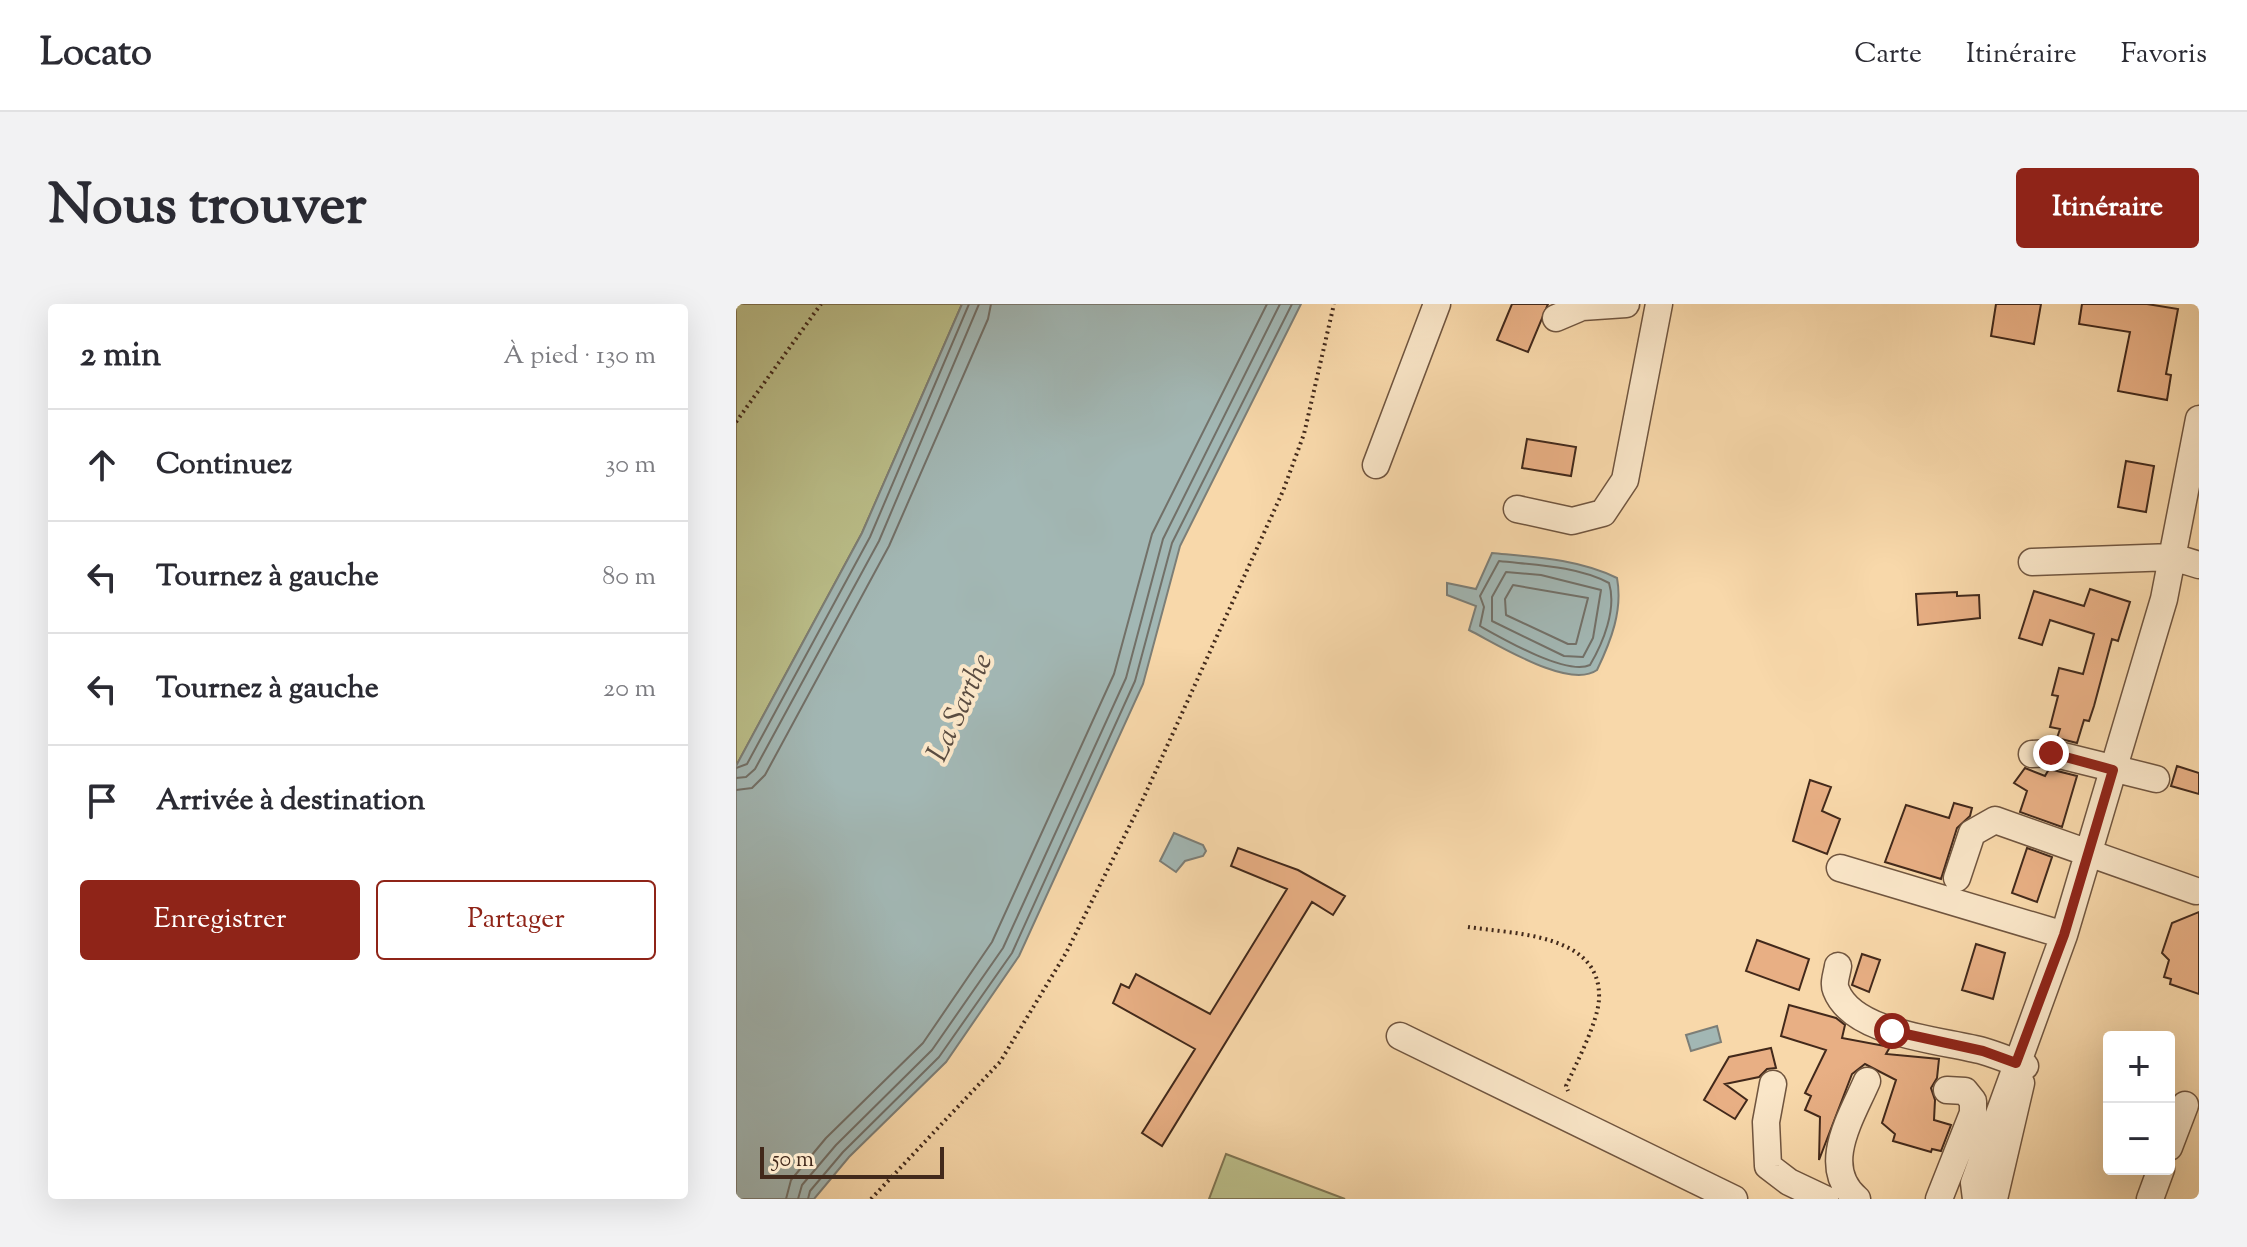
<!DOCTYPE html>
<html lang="fr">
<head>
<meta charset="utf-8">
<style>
  :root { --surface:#fff; --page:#f2f2f3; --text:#2b2b33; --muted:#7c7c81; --line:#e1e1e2; --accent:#8f2418 }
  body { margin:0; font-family:"Sorts Mill Goudy",serif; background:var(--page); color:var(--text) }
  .controls { position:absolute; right:24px; bottom:24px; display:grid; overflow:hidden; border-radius:8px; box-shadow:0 8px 32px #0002 }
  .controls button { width:72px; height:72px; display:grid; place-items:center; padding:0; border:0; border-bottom:2px solid var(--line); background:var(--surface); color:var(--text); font:40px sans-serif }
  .scale { position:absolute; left:24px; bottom:20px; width:184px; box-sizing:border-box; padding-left:8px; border:4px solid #42291b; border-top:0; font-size:22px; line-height:28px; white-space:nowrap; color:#42291b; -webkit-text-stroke:6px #fae6c8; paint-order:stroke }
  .stop { position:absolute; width:24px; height:24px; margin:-18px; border:6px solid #8f2418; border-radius:50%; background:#fff }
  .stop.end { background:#8f2418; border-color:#fff; box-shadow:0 2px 8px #0008 }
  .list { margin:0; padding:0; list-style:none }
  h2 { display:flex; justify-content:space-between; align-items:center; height:104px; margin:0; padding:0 32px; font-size:34px }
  h2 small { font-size:26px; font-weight:400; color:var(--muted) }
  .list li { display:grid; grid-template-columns:52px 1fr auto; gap:24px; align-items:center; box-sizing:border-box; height:112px; padding:0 32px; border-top:2px solid var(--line) }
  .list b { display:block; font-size:30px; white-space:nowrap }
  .list em { font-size:26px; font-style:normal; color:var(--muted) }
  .actions { display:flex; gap:16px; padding:24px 32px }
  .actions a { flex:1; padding:18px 0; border:2px solid var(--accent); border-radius:8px; text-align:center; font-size:28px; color:var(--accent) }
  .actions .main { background:var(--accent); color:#fff }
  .icon { flex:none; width:44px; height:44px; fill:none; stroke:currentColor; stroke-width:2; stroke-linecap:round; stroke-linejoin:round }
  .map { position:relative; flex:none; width:1463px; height:895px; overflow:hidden; border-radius:8px }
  header { display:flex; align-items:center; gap:48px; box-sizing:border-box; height:112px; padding:0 40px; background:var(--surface); border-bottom:2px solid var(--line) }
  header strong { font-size:38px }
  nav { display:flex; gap:44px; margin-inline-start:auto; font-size:28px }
  .intro { display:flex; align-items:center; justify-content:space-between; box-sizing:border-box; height:192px; padding:0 48px }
  h1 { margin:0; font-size:56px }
  .button { padding:20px 36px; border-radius:8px; background:var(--accent); color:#fff; font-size:28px; font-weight:700 }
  main { display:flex; gap:48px; padding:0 48px }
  aside { flex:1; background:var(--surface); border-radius:8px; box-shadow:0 8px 32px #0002 }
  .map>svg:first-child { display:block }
  .green { fill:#bbbf8a; stroke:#7e7452; stroke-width:2 }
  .water { fill:#a2b7b4; stroke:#7c7e77; stroke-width:2 }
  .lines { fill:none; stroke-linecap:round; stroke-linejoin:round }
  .shore { stroke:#727068; stroke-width:2 }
  .building { fill:#e8af84; stroke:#42291b; stroke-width:2 }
  .minor-casing { stroke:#70553f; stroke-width:29 }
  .path { stroke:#42291b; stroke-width:4; stroke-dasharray:2 4; stroke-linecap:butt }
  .minor { stroke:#fae6c8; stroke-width:26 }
  .route { stroke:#8f2418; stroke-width:10 }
  .labels { text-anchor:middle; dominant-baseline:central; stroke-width:8; stroke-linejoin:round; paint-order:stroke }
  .water-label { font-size:30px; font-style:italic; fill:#5a4c41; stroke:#fae6c8 }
</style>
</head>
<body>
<header>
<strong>Locato</strong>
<nav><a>Carte</a><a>Itinéraire</a><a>Favoris</a></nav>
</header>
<div class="intro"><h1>Nous trouver</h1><a class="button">Itinéraire</a></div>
<main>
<aside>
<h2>2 min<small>À pied · 130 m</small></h2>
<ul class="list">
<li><svg class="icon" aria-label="ahead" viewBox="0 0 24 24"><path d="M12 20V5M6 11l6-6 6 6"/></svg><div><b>Continuez</b></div><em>30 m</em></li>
<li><svg class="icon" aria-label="left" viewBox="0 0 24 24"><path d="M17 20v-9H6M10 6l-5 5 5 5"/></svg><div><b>Tournez à gauche</b></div><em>80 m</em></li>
<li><svg class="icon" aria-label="left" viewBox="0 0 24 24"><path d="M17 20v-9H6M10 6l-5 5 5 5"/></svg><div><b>Tournez à gauche</b></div><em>20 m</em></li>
<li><svg class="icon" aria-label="arrive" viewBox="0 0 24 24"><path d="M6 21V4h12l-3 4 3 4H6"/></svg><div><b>Arrivée à destination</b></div></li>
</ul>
<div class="actions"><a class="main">Enregistrer</a><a>Partager</a></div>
</aside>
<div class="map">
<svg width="1463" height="895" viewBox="0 0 1463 895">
  <rect width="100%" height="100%" fill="#f8d8aa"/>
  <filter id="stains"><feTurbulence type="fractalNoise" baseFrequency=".0025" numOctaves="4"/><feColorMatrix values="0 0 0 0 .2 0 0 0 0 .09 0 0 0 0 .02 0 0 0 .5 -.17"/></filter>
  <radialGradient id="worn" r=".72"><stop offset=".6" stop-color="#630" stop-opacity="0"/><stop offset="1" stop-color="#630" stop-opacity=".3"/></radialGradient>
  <path class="green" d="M0,0H226L126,229L0,462Z
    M490,850L609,895H473Z"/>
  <path class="water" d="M226,0H565L444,242L407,380L283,652L210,758L113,853L78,895H0V462L126,229Z
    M756,249C798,253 842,255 881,274C887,306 875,337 861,366C833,386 761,340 733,326L740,302L711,291V279L740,285Z
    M438,529L467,541L470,547L467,552L449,557L440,568L424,557Z
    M981,722L985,738L955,747L950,731Z"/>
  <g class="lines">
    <path class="shore" d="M763,257C799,261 841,262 873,279C881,305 867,339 854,361C831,372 767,335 744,322L748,303L744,292Z
      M770,268L805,271L865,286L857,334L847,353L828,352L756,317V293Z
      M777,281L852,294L840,340H832L770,311L769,295Z
      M0,464L11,460L134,233L233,0
      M0,474L10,473L19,465L143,237L243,0
      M0,486L16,484L29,471L153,242L252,15L255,0
      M50,895L55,876L90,834L187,739L256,638L378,370L416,230L531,0
      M62,895L66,881L100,841L196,746L267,644L390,374L427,235L544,0
      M72,895L74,887L107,848L203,753L276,649L399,377L436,239L556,0"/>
  </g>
  <path class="building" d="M776,0H812L792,48L761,36Z
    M1260,0H1305L1298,40L1255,32Z
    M1346,0H1411L1442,5L1430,70L1435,71L1431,96L1382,87L1394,28L1343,20Z
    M791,135L840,143L835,172L786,164Z
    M1390,157L1418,162L1410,208L1382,203Z
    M1354,285L1394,298L1382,337L1376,335L1358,402L1353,417L1348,416L1341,439L1321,434L1324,425L1314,423L1322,392L1316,391L1323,364L1347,370L1358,330L1314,316L1306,341L1283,334L1298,287L1348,302Z
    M1221,288V292L1243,291L1244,314L1182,321L1180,290Z
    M1441,462L1463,469V490L1435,482Z
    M1289,464L1309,472L1313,465L1341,472L1326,523L1284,508L1291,487L1278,479Z
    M1074,476L1095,483L1086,507L1104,515L1091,550L1057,537Z
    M1218,499L1236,504L1234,512L1221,524L1205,575L1149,558L1170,501L1213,514Z
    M502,544L562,566L609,592L597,611L576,598L426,842L406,829L459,745L377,699L385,680L393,684L400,670L474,710L551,585L495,562Z
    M1291,544L1316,553L1301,598L1276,589Z
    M1463,608V690L1434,680L1435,675L1428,673L1433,656L1426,649L1436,619Z
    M1021,636L1073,655L1063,686L1010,667Z
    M1240,640L1269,649L1257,695L1226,686Z
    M1126,650L1144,656L1133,688L1116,681Z
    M1053,701L1100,714L1109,721L1106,734L1154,743L1150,750L1203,755L1201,774L1195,784L1199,796L1198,816L1215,821L1205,847L1196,845L1195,848L1157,837L1159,830L1146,819L1160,776L1129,760L1116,770L1083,856L1084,813L1069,806L1075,792L1069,789L1090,746L1045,732Z
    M1035,744L1040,764L1031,765L1023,773L989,780L1011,796L999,815L968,796L993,753Z"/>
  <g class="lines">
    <defs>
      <path id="minor" d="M820,14L846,3L890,0
        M640,161L701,0
        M781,205L836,217L867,209L889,176L923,0
        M1296,258L1437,253L1463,261
        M1296,450L1315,449L1420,475
        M1104,564L1328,631
        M1221,574L1236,529L1259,516L1460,587
        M1102,662C1101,669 1097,679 1100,686C1117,731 1207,736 1247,747C1261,751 1275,757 1289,762
        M664,732L998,895
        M1037,780L1030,818L1032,862L1053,878L1089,895
        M1433,843L1449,801
        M1121,895C1083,863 1115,814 1131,777
        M1203,895L1237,809V797L1229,787L1211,786
        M1240,895L1238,879L1328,631L1428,295L1463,115
        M1258,895L1285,779
        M1414,895L1425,865"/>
    </defs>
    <use href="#minor" class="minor-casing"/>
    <path class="path" d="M0,118L85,0
      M732,623C777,630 866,629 863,695C862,718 840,760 830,782L832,787
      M135,895L264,758L330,649L407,495L547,187L568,130L598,0"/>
    <use href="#minor" class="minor"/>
  </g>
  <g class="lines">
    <path class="route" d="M1156,727L1247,747L1280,759L1328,631L1377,466L1315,449"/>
  </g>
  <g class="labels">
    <g class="water-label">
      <text transform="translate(225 404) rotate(-65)">La Sarthe</text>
    </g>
  </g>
  <rect width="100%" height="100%" filter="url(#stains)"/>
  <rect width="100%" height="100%" fill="url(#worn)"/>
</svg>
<div class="controls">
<button>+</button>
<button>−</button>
</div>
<div class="scale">50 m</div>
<div class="stop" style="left:1156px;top:727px"></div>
<div class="stop end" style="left:1315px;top:449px"></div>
</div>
</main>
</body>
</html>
